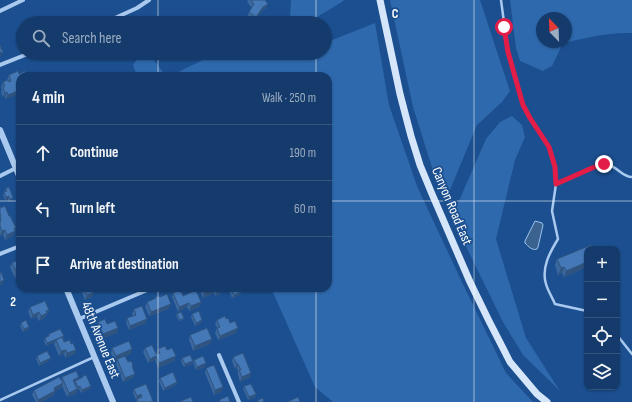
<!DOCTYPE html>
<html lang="en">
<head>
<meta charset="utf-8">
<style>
  :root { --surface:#143b6b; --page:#214673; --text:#f1f3f6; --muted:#9dadc1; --line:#33557e }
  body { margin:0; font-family:"Sofia Sans Condensed",sans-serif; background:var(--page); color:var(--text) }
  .controls { position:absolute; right:12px; bottom:12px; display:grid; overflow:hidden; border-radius:8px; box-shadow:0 1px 3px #0004 }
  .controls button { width:36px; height:36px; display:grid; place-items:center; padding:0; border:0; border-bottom:1px solid var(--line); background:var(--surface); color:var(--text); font:20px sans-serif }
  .compass { position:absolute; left:536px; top:12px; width:36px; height:36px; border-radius:50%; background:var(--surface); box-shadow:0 1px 3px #0004; rotate:337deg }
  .stop { position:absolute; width:12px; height:12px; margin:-9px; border:3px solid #e11d48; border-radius:50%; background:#fff }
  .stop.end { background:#e11d48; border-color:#fff; box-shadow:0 1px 4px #0008 }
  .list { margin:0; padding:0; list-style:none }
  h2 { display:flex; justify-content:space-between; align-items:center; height:52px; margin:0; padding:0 16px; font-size:17px }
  h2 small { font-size:13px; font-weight:400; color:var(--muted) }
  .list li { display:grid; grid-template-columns:26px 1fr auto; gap:12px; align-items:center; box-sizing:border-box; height:56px; padding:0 16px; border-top:1px solid var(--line) }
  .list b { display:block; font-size:15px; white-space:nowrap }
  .list em { font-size:13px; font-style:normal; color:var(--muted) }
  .icon { flex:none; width:22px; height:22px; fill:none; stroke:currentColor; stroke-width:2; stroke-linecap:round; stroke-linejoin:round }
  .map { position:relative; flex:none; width:632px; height:402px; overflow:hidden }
  .search { position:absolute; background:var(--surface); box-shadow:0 1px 3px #0004; left:16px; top:16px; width:316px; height:44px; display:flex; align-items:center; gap:10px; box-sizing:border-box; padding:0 14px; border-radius:22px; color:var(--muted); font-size:15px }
  .panel { position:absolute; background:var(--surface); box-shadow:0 1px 3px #0004; left:16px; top:72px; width:316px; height:220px; border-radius:12px }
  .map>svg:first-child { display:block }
  .green { fill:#2e69ad; fill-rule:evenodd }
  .water { fill:#3c6290; stroke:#9cc4f0 }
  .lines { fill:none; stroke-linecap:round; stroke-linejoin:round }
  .service { stroke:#a9c9ee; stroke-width:2.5 }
  .minor { stroke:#a9c9ee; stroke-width:4 }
  .tertiary { stroke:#a9c9ee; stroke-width:6 }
  .secondary { stroke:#d6e6fa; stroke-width:7 }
  .wall { fill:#3a679d }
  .shaded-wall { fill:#305480 }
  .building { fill:#4478b7; stroke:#305480 }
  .route { stroke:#e11d48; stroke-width:5 }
  .grid { fill:none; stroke:#fff; stroke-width:1; stroke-opacity:0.55 }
  .labels { text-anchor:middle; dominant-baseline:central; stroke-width:3.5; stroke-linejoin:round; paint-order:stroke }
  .street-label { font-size:14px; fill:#fff; stroke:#1b4f8f }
  .grid-label { font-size:13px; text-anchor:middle; font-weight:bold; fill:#fff; stroke:#1b4f8f; stroke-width:3.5; stroke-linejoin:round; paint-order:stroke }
</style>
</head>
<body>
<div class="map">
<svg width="632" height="402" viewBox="0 0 632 402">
  <rect width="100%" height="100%" fill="#1b4f8f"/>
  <path class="green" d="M291,0H344L342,2L317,17L316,23H279L290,17Z
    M390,0H480L510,91L502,102L477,125L447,197L440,193L413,107Z
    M510,0H632V33C608,32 586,38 563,43L552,66L543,71L520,61L516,48ZM542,18H566V42H542Z
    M375,23L389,105L417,186L460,278L506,373L533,402H333L315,387L271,288H328V217L332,208L328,198V76H170L217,53H325V43Z
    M139,56L153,59L166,76H137L133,65Z
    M512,116L522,125L525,137L515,160L496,239L526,338L560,391L523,355L503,322L454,222L455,210L486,139L500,122Z"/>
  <path class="water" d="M535,221L542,223L543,225L538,247L537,249C532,251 528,246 525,243V241Z"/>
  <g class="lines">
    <path class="service" d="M501,0L508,52L523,105L530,118L549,147L555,167L556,184L552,211L558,239C550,252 541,268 546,284C548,291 552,297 555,304L587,311
      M556,184C567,179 600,161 611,166C619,169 623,177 632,177
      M617,335L632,354
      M0,400L94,357"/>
    <path class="minor" d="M0,11L23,0
      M104,23L137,8L149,0
      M0,65L30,53
      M0,176L16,168
      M0,254L20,246
      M79,319L152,288
      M219,355L239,402"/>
    <path class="tertiary" d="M0,130L20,178
      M66,288L113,402"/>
    <path class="secondary" d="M380,0L400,94L411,136L420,165L432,194L470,282L489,321L510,362L537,394L547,402"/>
  </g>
  <path class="wall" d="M248,0H265L266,8L261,12L254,22L247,17L249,12L252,8L247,2Z
    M104,53H113V54L105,57Z
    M18,71L6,99L5,97H3L1,92L2,89L1,87L3,82L7,81V80L9,75Z
    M6,188L12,201L9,202L8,199L5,200L3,195Z
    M0,208L15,231L13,236L5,240L3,235L0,236Z
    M587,249V267L564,277L562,273L558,275L555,265L557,259Z
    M20,258V276L15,278L10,267L12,263L20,259Z
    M80,288H95L93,290L92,297L85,300Z
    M201,288H224L223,290H221L220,294L215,296L214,293L203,298L200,291Z
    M230,288L241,292L240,295L232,298L229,291Z
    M173,293L201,302L199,307L189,311L187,307L178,312L172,297Z
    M155,297L169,309L149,316L145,307L147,302L155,299Z
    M30,307L49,310L45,318L39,321L37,317L31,319L28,312Z
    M134,309L146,323L129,330L126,323L127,318L133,316L132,314Z
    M177,314L184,319L179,321L176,315Z
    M192,314L202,320L201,323L195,326L191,317Z
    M226,319L230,323L236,333L218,340L215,333L217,328L215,324L217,320Z
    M98,322L118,328L117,333L101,339L96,327Z
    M21,323L28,330L23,332L20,326Z
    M49,334L64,336L63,338L64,342L75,354L65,358L64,354L59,356L54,344L55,342L46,346L44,341L45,338L48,337Z
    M190,335L210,344L193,351L189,340Z
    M112,348L131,354L125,356L128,362L132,367L135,374L133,378L123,382L116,364L117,360L114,361L111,353Z
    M145,348L156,354V353L158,349L167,350L176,356L174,361L158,368L155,360L148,363L143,352Z
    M37,356L49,361L39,366L36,359Z
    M233,357L250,377L240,382L238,375V372L237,368L235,369L232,361Z
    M182,358L193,361L191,364L184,367L181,362Z
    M194,360L205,367L196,370L193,363Z
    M206,368L221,392L214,395L205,373Z
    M83,376L91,386L90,389L81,393L79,389L77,390L76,394L67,397L62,386L61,388L55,391L54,395L41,402H36L32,395L34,390L61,380L62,377L78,380L82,378Z
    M160,378L177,382L176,385L163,391L159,381Z
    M244,386L256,394L255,397L248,400L243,389Z
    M134,389L153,401V402H136L137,400H136L133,393Z"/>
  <path class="shaded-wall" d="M268,4L266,8L261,12L254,22L256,17L263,7Z
    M3,52L1,56L0,57V53Z
    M107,53H113V54L105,57Z
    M20,90V94L6,99L8,95Z
    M7,92L5,97H3L5,93Z
    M9,196L8,199L5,200L6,197Z
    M13,198L12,201L9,202L10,199Z
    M14,228H16L13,236L5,240L7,235Z
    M5,230L3,235L0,236L2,231Z
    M587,262V267L564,277L566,271Z
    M564,267L562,273L558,275L561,268Z
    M20,272V276L15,278L17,273Z
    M4,280L3,284L0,285V282Z
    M220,288H224L223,290H221L220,294L215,296L217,291Z
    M216,289L214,293L203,298L204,293Z
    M94,292L92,297L85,300L87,295Z
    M241,292L240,295L232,298L234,295Z
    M201,302L199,307L189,311L191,306Z
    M189,303L187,307L178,312L179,307Z
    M171,304L169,309L149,316L151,312Z
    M49,310L45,318L39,321L41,316L46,311Z
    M39,312L37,317L31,319L33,315Z
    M147,319L146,323L129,330L130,326Z
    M202,320L201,323L195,326L196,323Z
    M29,327L28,330L23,332L24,329Z
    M118,328L117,333L101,339L103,334Z
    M238,328L236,333L218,340L220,336Z
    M64,336L62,339L56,340L55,342L46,346L47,343Z
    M212,339L210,344L193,351L195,346Z
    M132,349L131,354L114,361L116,356Z
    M66,350L64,354L59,356L61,351Z
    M76,350L75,354L65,358L67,353Z
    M156,356L155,360L148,363L150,359Z
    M176,356L174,361L158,368L159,363Z
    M51,358L49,361L39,366L40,363Z
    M193,361L191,364L184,367L185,364Z
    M206,363L205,367L196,370L197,367Z
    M237,364H238L237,368L235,369Z
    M251,373L250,377L240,382L242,377Z
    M135,374L133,378L123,382L125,378Z
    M79,377L77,382L75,381L74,383L73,380Z
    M177,382L176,385L163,391L165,388Z
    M63,383L61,388L55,391L54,395L41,402H37L38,400L54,388Z
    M80,386L79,389L77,390L78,387Z
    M91,386L90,389L81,393L82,390Z
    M223,387L221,392L214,395L215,390Z
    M77,389L76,394L67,397L69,393Z
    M141,394L139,399L136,400L137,396Z
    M256,394L255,397L248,400L249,397Z"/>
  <path class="building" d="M251,0H265L268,4L263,7L256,17L249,12L254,4Z
    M0,45L3,52L0,53Z
    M18,71L19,74L25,71L26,75L28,74L29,76H20V90L8,95L7,92L5,93L3,87L5,86L3,82L8,80L9,82L11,81L9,75Z
    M9,187L13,198L10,199L9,196L6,197L4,192L7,191L6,188Z
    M5,206L9,216H10L16,228H14L15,231L7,235L5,230L2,231L0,226V222L1,221L0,217L1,216L0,213V208Z
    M591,245L592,249H587V262L566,271L564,267L561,268L557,259Z
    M601,246L603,249H594Z
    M20,259V272L17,273L12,263Z
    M1,272L4,280L0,282V273Z
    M84,288H92L94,292L87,295Z
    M202,288H221L222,289L217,291L216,289L204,293Z
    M231,288H239L241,292L234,295Z
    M180,290L183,296L196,290L201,302L191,306L189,303L179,307L173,293Z
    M167,294L171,304L151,312L147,302L156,298L155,297L160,296V297Z
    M45,301L49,310L46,311L47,313L41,316L39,312L33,315L30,307Z
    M142,306L147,319L130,326L127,318L136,315L134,309Z
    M199,311L202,320L196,323L192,314Z
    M181,312L184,318L180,320L177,314Z
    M225,316L226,319L228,318L230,323L235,321L238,328L220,336L217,328L220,327L217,320Z
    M105,319L107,324L115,321L118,328L103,334L98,322Z
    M26,320L29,327L24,329L21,323Z
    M207,328L212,339L195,346L190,335Z
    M60,329L64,336L47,343L45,338L49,336V334Z
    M62,337L64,342L70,340L71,344L73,343L76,350L67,353L66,350L61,351L56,340Z
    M129,341L132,349L116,356L112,348Z
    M152,345L156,354L160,353L158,349L165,346L167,350L172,348L176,356L159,363L156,356L150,359L145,348Z
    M47,351L51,358L40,363L37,356Z
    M243,353L251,373L242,377L239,370H241L238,364H237L233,357Z
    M190,355L193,361L185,364L182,358Z
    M125,356L128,362L131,361L133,365L132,366L135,374L125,378L117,359Z
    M203,356L206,363L197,367L194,360Z
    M214,365L223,387L215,390L206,368Z
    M76,371L79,377L73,380L77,389L69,393L62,377Z
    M173,372L177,382L165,388L160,378Z
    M86,375L91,386L82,390L80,386L78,387L75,381L83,377V376Z
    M59,377L63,383L54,388L55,391L38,400L34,390Z
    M146,384L153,401L150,402H138L137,399L142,397L141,394L137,396L134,389Z
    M251,384L256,394L249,397L244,386Z
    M228,396L230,402H220L219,400Z
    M191,397L193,402H181V401Z
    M298,397L300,402H287Z
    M263,398L264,402H256H258V400Z"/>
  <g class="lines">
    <path class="route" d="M504,27L508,52L523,105L530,118L549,147L555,167L556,184L592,168L604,164"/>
  </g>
  <path class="grid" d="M158,0V23M316,0V23M474,0V402M158,53V76M316,53V76M0,201H20M328,201H632M158,288V402M316,288V402"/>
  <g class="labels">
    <g class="street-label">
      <text transform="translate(452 206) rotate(67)">Canyon Road East</text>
      <text transform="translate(101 340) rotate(68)">48th Avenue East</text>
    </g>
  </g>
  <g class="grid-label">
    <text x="395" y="18">C</text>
    <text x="13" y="306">2</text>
  </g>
</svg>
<div class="controls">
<button>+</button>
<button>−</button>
<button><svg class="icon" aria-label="locate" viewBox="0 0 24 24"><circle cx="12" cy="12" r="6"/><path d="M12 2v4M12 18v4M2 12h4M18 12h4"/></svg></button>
<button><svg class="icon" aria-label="layers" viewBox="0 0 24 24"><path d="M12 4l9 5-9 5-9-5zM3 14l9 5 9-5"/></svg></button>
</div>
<svg class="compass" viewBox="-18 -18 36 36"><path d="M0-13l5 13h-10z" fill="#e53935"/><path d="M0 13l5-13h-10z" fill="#9dadc1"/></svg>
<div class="stop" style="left:504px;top:27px"></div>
<div class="stop end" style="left:604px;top:164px"></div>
<div class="search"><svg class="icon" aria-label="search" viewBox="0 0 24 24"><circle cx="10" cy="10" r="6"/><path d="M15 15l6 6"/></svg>Search here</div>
<section class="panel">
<h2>4 min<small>Walk · 250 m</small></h2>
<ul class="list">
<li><svg class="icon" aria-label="ahead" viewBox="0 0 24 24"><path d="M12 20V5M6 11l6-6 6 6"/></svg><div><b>Continue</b></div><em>190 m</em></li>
<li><svg class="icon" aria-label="left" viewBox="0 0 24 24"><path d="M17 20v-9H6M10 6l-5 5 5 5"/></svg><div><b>Turn left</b></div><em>60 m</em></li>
<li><svg class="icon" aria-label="arrive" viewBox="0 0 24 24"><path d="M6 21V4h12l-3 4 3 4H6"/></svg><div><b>Arrive at destination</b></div></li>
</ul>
</section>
</div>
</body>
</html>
